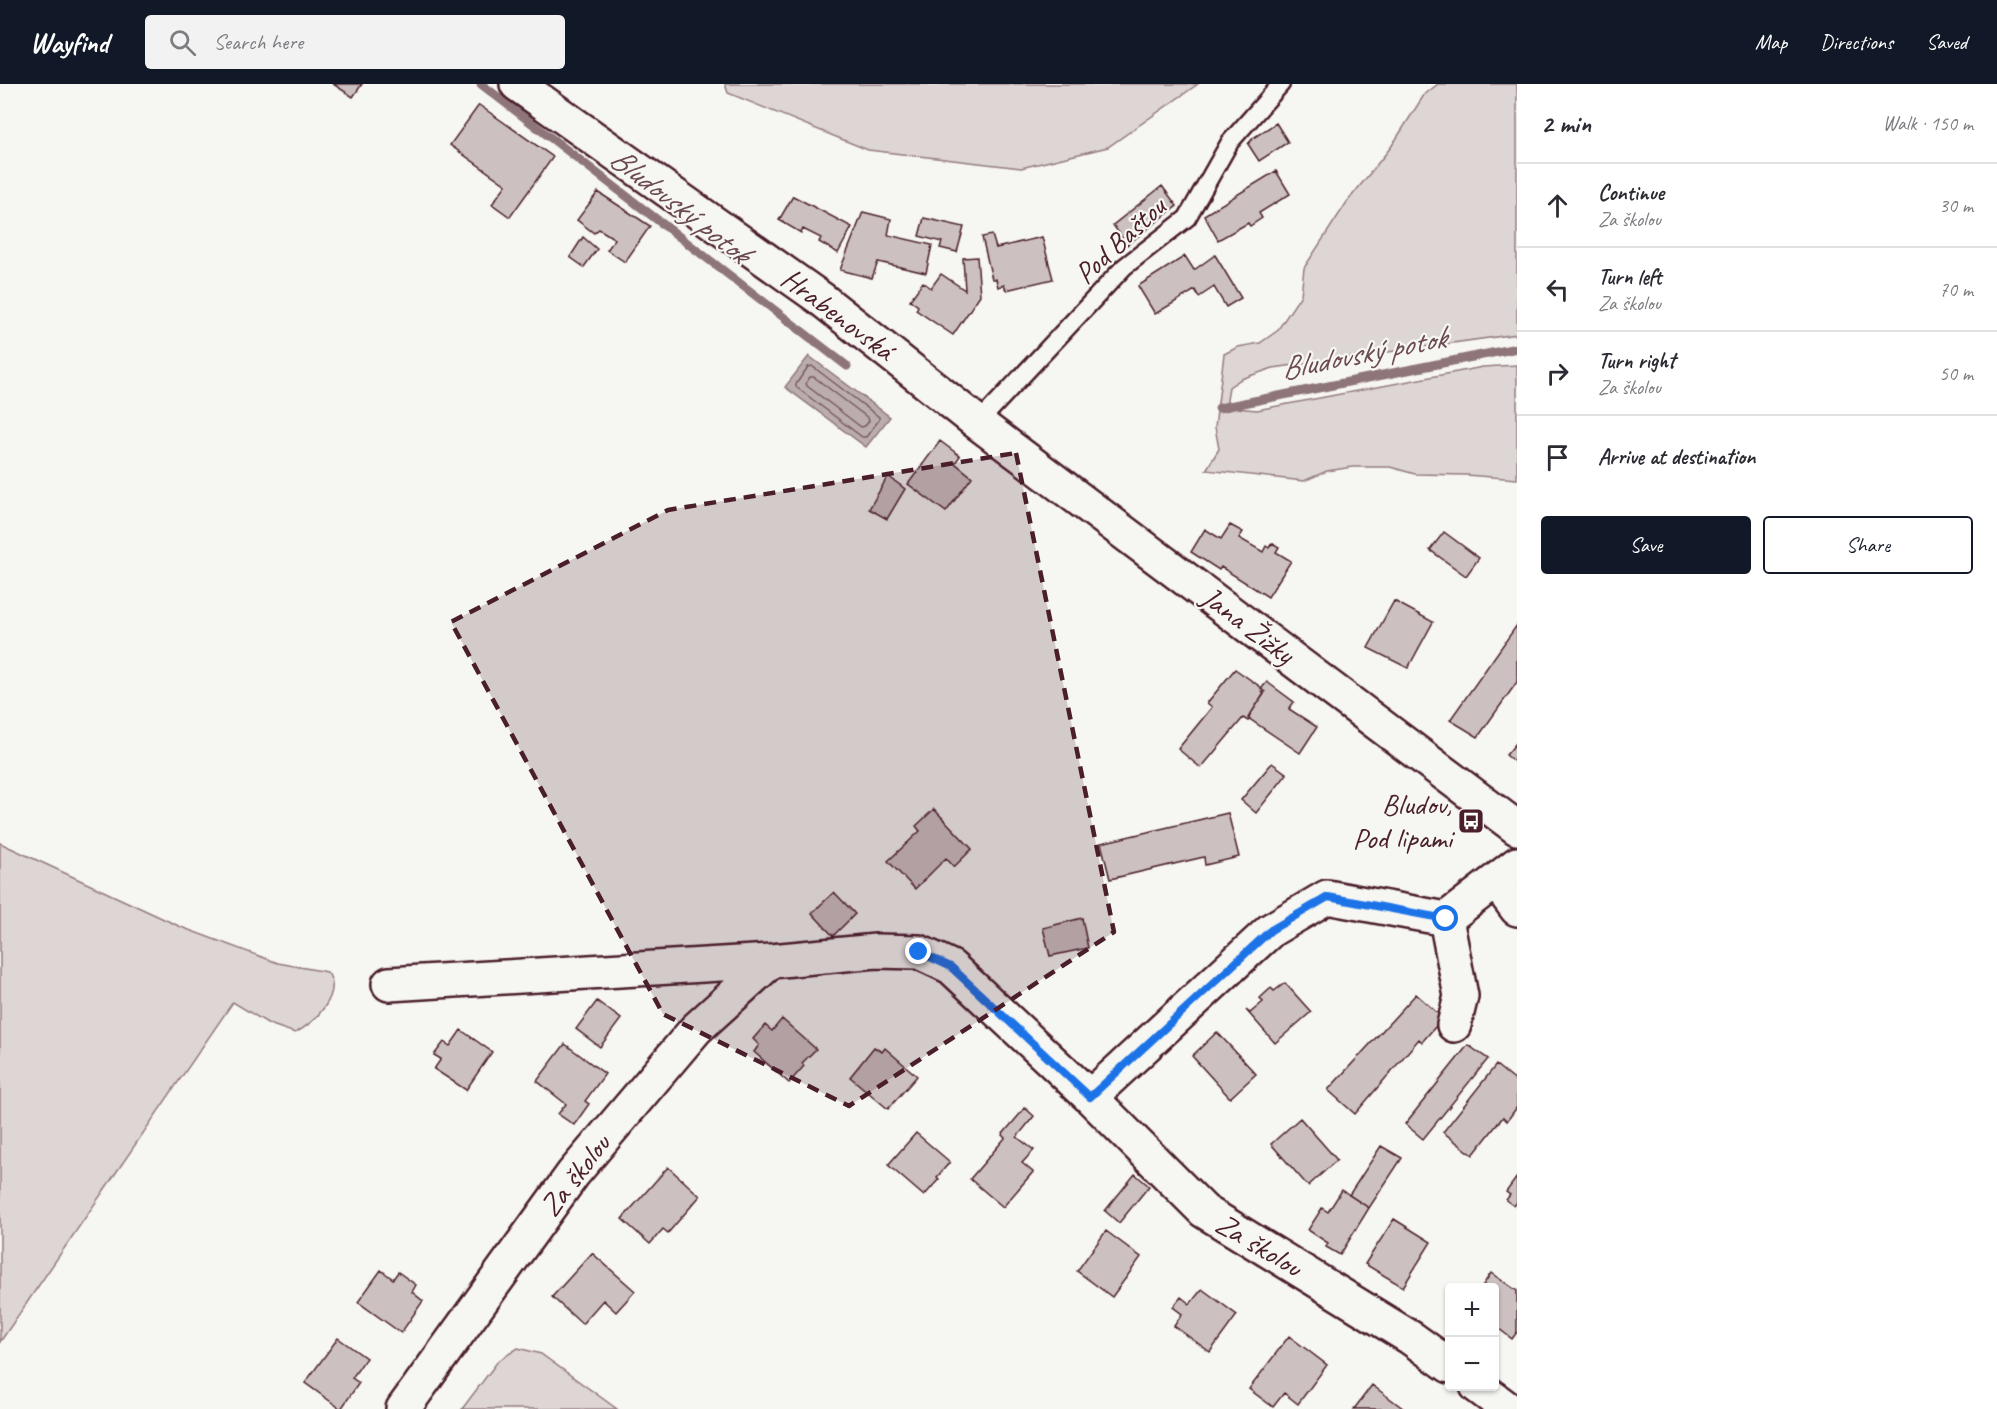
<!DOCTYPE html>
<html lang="en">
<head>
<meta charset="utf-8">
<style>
  :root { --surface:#fff; --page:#f2f2f3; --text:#2b2b33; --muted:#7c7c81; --line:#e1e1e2; --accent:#111827 }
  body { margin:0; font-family:Caveat,sans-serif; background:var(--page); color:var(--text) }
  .controls { position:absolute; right:18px; bottom:18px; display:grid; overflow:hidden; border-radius:6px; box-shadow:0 2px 4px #0004 }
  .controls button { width:54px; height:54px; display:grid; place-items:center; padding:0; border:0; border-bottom:2px solid var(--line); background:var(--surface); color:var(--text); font:30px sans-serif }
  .stop { position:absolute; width:18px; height:18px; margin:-14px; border:4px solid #1a73e8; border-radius:50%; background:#fff }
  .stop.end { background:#1a73e8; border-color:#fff; box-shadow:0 2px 6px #0008 }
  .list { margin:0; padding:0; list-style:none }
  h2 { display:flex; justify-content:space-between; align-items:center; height:78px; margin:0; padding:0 24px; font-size:26px }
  h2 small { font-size:20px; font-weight:400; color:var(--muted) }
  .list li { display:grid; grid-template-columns:39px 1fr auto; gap:18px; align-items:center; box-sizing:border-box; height:84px; padding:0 24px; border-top:2px solid var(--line) }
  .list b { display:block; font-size:22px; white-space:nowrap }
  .list p { margin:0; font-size:20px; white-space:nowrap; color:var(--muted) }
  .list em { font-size:20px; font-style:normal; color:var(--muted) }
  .actions { display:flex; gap:12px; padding:18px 24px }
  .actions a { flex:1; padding:14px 0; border:2px solid var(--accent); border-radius:6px; text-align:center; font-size:21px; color:var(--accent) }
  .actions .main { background:var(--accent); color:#fff }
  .icon { flex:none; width:33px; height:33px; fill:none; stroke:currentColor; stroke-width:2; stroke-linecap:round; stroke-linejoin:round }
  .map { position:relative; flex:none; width:1517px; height:1325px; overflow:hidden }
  header { display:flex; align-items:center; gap:36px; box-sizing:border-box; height:84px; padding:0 30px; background:var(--accent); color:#fff }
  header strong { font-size:28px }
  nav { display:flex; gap:33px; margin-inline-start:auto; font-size:21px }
  .search { width:420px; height:54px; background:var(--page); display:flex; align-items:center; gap:15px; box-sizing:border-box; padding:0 21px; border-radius:6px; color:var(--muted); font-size:22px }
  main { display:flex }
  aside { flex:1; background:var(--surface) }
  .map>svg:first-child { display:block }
  .green { fill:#ddd6d5; stroke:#947a80; stroke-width:1.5 }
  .water { fill:#bbadae; stroke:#8e747a; stroke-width:1.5 }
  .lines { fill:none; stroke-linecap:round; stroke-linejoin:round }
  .shore { stroke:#77585f; stroke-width:1.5 }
  .stream { stroke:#8e747a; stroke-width:9 }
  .building { fill:#ccc1c0; stroke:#4a1f2b; stroke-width:1.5 }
  .lane-casing { stroke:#4a1f2b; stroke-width:21 }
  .street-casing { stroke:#4a1f2b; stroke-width:38 }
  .secondary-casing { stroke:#4a1f2b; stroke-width:38 }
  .lane { stroke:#f6f6f2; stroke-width:16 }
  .street { stroke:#f6f6f2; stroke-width:33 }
  .secondary { stroke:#f6f6f2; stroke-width:33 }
  .route { stroke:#1a73e8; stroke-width:8 }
  .marked { fill:#4a1f2b; fill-opacity:0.2; stroke:#4a1f2b; stroke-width:4.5; stroke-dasharray:12 8; stroke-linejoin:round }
  .labels { text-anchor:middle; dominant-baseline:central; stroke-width:4.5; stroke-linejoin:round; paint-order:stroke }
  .street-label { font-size:30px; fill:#4a1f2b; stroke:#f6f6f2 }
  .poi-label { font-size:30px; fill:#4a1f2b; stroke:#f6f6f2; text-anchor:end }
  .water-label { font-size:32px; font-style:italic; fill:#6c4a52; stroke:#f6f6f2 }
</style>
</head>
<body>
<header>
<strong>Wayfind</strong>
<div class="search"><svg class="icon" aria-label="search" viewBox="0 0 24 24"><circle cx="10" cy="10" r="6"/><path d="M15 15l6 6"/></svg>Search here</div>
<nav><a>Map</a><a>Directions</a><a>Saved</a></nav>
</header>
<main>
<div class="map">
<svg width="1517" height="1325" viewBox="0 0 1517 1325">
  <rect width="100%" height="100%" fill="#f6f6f2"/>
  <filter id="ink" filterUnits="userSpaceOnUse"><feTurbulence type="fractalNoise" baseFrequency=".0167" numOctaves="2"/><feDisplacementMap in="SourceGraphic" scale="12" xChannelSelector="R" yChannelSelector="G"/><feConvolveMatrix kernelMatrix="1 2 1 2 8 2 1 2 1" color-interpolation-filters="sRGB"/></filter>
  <g filter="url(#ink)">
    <path class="green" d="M725,0H1198L1108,63L1021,84L868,66L728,9Z
      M1438,0H1517V250L1273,284L1241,295L1229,303L1226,323L1257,326L1483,283L1517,281V395L1466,391L1415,390L1390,383H1353L1327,387L1304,397L1206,386L1219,365L1215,343L1224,270L1238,263L1260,259L1277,247L1301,211L1304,184L1347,118L1391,63L1424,11Z
      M0,759L181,843L278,879L327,888C344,909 314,940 295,949L269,940L233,918L0,1258Z
      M518,1264L541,1270L617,1325H462L498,1277Z"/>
    <path class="water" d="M809,272L890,333L866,363L785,303Z"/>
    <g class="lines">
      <path class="shore" d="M812,282L879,333V336L866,353H862L796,303V300L808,283Z
        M810,293H814L868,334L869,337L865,342L861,343L807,302L806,299Z"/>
      <path class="stream" d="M481,0L847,282
        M1219,324L1517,264"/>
    </g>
    <path class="building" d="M333,0H362L353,13Z
      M479,21L553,73L510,133L492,120L506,101L450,61Z
      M1276,39L1288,58L1259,77L1248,60L1253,54Z
      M1276,87L1290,110L1259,129L1262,134L1250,142L1248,139L1218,156L1204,131Z
      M1162,102L1177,122L1127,161L1113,141Z
      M598,108L650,142L625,178L607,166L615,155L599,145L594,149L577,136Z
      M793,112L852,143L838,169L819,158L821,154L803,145L801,149L779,136Z
      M863,128L891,135L888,151L932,161L926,189L878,178L872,194L840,186Z
      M924,134L964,143L957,168L940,164L942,158L919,152Z
      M992,151L996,164L1042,153L1053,195L1006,206L1004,201L998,203L996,195H992L982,153Z
      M583,153L597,165L584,183L570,173Z
      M1215,171L1241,214L1226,223L1214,203L1199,213L1195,206L1155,230L1138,202L1185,172L1194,186Z
      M977,173L980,211L953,251L916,226L918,222L910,216L923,198L931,204L941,190L965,206L963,174Z
      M940,357L960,372L955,379L972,393L946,428L908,400Z
      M888,392L905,405L887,435L869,425Z
      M1230,441L1243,448L1239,454L1263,468L1266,462L1269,464L1272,459L1279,463L1276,468L1291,477L1268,513L1221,483L1219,486L1191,468L1205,445L1221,455Z
      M1444,448L1479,474L1466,492L1430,466Z
      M1394,517L1433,538L1408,584L1368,564Z
      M1517,541V598L1478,653L1450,636Z
      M1235,585L1262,604V608L1264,610L1248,634L1250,635L1248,637L1243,634L1201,684L1178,665L1212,623L1207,619Z
      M1267,598L1294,618L1289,625L1317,643L1300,669L1248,634L1265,608L1261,605Z
      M1517,658V680L1506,671Z
      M1272,679L1287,690L1256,729L1241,716Z
      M934,725L972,765L954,783L946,774L915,805L888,777L920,747L916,742Z
      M1228,729L1239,773L1205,781L1204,773L1110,795L1101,759Z
      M834,808L855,830L833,852L812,829Z
      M1082,834L1088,864L1050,872L1043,844Z
      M1285,899L1311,928L1275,959L1246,926L1250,929L1263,918L1260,914L1271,904L1274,907Z
      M1416,910L1443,934L1422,958L1419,955L1355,1030L1328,1006Z
      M597,917L621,935L600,963L576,945Z
      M782,935L816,965L802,979L804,982L789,999L754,968L759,961L753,955L765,941L772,947Z
      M461,946L492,968L466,1006L434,985L441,975L434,971L444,958L450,962Z
      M1217,948L1256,990L1230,1014L1192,972Z
      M565,960L605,990L585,1017L589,1020L574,1041L558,1030L566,1020L537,997Z
      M1468,961L1488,975L1423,1055L1405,1040Z
      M874,963L882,968L885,964L917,992L888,1025L850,993Z
      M1496,981L1517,998V1023L1507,1037L1503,1033L1473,1071L1443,1048Z
      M1025,1024L1034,1032L1017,1053L1034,1066L1022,1079L1033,1088L1003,1123L970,1095L1005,1054L1002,1051Z
      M1300,1034L1337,1076L1308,1102L1271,1060Z
      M916,1049L950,1078L937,1093L939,1095L924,1112L888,1081Z
      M1381,1062L1402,1074L1369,1124L1349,1111Z
      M668,1083L700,1112L668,1149L663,1145L650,1160L622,1135Z
      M1135,1090L1149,1102L1119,1139L1105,1127Z
      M1517,1093V1118L1514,1122L1506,1116L1510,1111L1506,1108Z
      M1342,1106L1369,1124L1340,1171L1326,1163L1328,1159L1308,1146L1322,1124L1328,1128Z
      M1394,1135L1431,1158L1403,1203L1365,1180Z
      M1106,1147L1141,1173L1112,1213L1077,1187Z
      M592,1169L635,1207L616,1228L603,1216L582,1240L552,1213Z
      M381,1186L393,1195L398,1188L416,1201L412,1208L423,1217L401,1249L358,1218Z
      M1491,1189L1517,1207V1248L1512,1255L1498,1244L1494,1249V1204H1481Z
      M1202,1205L1237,1231L1210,1268L1174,1242L1182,1230L1173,1223L1181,1213L1190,1220Z
      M1289,1252L1327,1281L1298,1320L1284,1309L1273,1323L1249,1305Z
      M338,1254L366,1274L352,1294L359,1299L341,1325L305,1299Z
      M1372,1301L1404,1325H1354Z"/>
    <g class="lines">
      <defs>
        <path id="lane" d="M978,339L1124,183L1187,134L1230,58L1281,0"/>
        <path id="street" d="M1496,797L1517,825
          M1446,835L1461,912L1454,941
          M1446,835L1517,780
          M389,900L771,877L876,867L919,868L951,883L1090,1013L1204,1127L1411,1254L1450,1282
          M1090,1013L1271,846L1327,813L1446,835
          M1477,1302L1508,1325
          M403,1325L573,1090L696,945L771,877"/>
        <path id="secondary" d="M517,0L820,214L978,339L1517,744"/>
      </defs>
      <use href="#lane" class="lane-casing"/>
      <use href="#street" class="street-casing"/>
      <use href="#secondary" class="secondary-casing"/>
      <use href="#lane" class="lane"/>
      <use href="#street" class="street"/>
      <use href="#secondary" class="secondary"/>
    </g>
  </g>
  <g class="lines" filter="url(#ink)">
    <path class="route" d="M919,868L951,883L1090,1013L1271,846L1328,813L1446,835"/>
  </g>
  <path class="marked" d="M1016,369L1114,848L849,1022L663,930L451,538L668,426Z"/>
  <defs>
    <symbol id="bus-square" viewBox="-11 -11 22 22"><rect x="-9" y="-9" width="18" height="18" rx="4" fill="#4a1f2b" stroke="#f6f6f2"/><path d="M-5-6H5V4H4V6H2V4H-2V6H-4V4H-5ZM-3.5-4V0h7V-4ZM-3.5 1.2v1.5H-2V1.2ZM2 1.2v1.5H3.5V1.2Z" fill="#fff"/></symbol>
  </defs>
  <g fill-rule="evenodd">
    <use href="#bus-square" x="1456" y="722" width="30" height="30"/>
  </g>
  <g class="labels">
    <g class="street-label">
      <text transform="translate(1120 156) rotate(-43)">Pod Baštou</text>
      <text transform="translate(838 230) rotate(37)">Hrabenovská</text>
      <text transform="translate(1248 541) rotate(37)">Jana Žižky</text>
      <text transform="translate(575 1091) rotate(-52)">Za školou</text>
      <text transform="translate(1259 1161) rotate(31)">Za školou</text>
    </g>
    <g class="poi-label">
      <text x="1452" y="720">Bludov,<tspan x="1452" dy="34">Pod lipami</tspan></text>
    </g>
    <g class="water-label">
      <text transform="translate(680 121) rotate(38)">Bludovský potok</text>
      <text transform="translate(1363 269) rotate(-11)">Bludovský potok</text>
    </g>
  </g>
</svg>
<div class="controls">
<button>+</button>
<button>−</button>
</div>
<div class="stop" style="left:1446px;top:835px"></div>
<div class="stop end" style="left:919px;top:868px"></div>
</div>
<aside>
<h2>2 min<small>Walk · 150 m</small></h2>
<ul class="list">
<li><svg class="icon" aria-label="ahead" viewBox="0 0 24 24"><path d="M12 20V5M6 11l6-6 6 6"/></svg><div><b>Continue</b><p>Za školou</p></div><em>30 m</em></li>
<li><svg class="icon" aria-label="left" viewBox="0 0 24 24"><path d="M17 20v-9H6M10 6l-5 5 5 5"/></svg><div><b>Turn left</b><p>Za školou</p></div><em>70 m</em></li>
<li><svg class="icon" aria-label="right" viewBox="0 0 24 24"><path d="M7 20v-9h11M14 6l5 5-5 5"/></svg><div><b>Turn right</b><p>Za školou</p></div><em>50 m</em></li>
<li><svg class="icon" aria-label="arrive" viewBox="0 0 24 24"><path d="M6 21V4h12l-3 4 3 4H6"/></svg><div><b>Arrive at destination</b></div></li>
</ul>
<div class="actions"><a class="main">Save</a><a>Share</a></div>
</aside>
</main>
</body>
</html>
